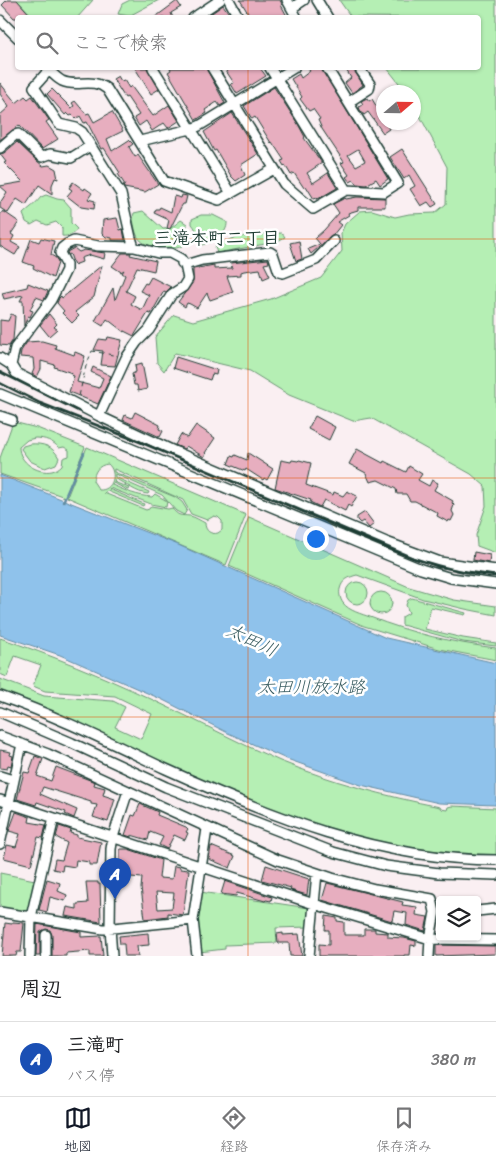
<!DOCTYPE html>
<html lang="ja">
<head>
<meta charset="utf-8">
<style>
  :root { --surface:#fff; --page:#f2f2f2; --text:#202124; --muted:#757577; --line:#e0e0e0; --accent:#111827 }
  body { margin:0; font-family:Sriracha,"Klee One",sans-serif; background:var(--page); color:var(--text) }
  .controls { position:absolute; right:15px; bottom:15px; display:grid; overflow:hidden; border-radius:5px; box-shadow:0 1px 4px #0004 }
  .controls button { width:45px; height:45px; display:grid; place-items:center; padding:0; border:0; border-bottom:1px solid var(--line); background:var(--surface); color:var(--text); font:25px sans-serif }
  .compass { position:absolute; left:376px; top:85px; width:45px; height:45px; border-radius:50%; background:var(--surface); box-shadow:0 1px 4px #0004; rotate:70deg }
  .you { position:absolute; left:315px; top:538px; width:18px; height:18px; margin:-12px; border:4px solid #fff; border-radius:50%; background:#1a73e8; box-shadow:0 0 0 8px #1a73e833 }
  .badge { display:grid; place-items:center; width:32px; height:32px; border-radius:50%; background:var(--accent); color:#fff; font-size:16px; font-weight:700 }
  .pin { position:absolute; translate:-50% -41px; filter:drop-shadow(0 1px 2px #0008) }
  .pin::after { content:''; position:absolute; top:26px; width:18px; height:15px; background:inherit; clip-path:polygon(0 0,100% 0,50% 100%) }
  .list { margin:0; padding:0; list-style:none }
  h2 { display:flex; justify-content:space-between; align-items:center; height:65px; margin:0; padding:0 20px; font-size:21px }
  h2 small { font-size:16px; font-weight:400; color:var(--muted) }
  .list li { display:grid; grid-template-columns:32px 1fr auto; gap:15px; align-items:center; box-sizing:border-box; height:75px; padding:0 20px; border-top:1px solid var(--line) }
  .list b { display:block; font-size:19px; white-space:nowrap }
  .list p { margin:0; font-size:16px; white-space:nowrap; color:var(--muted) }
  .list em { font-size:16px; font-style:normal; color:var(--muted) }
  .icon { flex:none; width:28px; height:28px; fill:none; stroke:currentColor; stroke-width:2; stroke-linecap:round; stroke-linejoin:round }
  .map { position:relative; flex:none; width:496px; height:956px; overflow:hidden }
  .search { position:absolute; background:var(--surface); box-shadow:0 1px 4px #0004; left:15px; right:15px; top:15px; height:55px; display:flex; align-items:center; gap:12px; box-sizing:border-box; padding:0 18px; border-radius:5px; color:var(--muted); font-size:19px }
  .sheet { height:140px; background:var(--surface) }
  nav { display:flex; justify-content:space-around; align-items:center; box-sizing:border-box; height:70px; border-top:1px solid var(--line); background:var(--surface); font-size:14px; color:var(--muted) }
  nav a { display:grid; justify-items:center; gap:2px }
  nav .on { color:var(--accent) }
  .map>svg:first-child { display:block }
  .green { fill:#b5efb4; stroke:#6a9674; fill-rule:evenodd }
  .water { fill:#8fc2eb; stroke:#628da2 }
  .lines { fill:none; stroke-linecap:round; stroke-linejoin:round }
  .stream { stroke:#628da2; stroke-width:2.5 }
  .building { fill:#e7aebf; stroke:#1f3d34; fill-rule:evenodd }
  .minor-casing { stroke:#1f3d34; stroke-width:12 }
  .path { stroke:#1f3d34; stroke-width:1; stroke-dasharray:5 4; stroke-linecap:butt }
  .minor { stroke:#fff; stroke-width:9 }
  .rail { stroke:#1f3d34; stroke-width:2.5 }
  .grid { fill:none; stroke:#e8590c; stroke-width:1; stroke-opacity:0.55 }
  .labels { text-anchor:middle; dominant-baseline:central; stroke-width:5; stroke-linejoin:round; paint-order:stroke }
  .neighbourhood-label { font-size:18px; font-weight:bold; fill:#1f3d34; stroke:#fff }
  .water-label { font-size:18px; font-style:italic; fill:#3b5e62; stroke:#fff }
</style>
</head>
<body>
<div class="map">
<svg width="496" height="956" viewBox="0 0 496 956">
  <rect width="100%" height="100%" fill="#faeff2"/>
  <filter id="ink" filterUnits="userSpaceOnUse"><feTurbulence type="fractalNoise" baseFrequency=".02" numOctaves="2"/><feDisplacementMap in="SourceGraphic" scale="10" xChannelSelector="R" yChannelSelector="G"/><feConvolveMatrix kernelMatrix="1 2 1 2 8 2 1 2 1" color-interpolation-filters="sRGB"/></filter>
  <g filter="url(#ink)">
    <path class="green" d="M17,0H93L77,18L33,17Z
      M130,0H159L129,16L118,14L122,4Z
      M339,0H496V553L477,546L476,535L486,506L485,486L471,474L371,418L353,421L289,395L250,371L175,353L164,371L157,363L155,337L174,315L193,321L271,299L321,278L342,251L341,233L345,224L360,211L372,210L395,217L409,214L435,213L446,204L447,167L414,105V92H406L387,68H478V18L351,17Z
      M46,195L57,199L64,200L71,208V223L77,229C74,234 68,237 62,236V228L56,222L47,225L38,221L31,225L26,222L23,214C29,208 36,204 41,197Z
      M143,211L163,229L171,228L181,220L187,224L186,234L182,246C176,249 174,248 167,248C152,246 139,247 135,229C134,223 132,219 134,213Z
      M201,215H213L227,222C228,235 211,243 201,245C197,237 198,231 192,224V219Z
      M282,233L285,237L276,242L217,253L215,247C234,234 259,234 282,233Z
      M13,422L37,428L85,447L65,497L0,474V458ZM35,438C45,438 53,441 59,448L64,447L69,450V456L63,458L62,465C59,468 56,470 52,471C37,474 19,462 19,447L27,440Z
      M30,444C43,443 53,446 59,458L56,464L45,468L30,461L21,449L23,446Z
      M87,447L246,515L226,565L67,497ZM108,464C118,473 113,491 99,490L93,481C94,472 98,465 108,464ZM114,469L183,500L191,514L207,520L214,516L218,517L222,521V530L218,533C211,535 205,531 205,523C201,521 195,517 190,516C181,515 178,517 172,508L168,509L151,506L149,509L146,510L104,493L107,491L143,506L144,504L109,489L110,488L151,504L166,507L167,501L155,494L152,497C137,496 126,491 112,485L113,483L128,490L129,488L114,482L115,479C127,484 136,493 148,494L149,492L115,477V474L162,495L176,511L184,515L187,510L182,502L175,497L114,472Z
      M249,517L409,587L454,600L496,606V615L465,609L423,599L357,575C349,577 342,580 340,589C339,593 340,599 343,603C349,611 362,614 370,617C411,633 453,643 496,648V660L439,649L364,626L229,566Z
      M346 593a11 11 0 1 1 22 0a11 11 0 1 1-22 0Z
      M370 603a11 11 0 1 1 22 0a11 11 0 1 1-22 0Z
      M412,598L466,613L465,615L431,607L425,629L463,638L496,643V646L463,642L402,625V617L409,613L406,605L408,600Z
      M0,638C51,655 102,676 151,699C194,719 236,742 280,761C332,782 385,796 440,807L441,809L447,810L448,807L452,806L496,808V856C466,856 435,854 405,849C337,837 272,810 208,784C138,755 69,723 0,693V679L44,696L113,701L125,707L115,727L141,739L152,714L115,696L45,691L33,686L41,665L15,656L7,677L0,674Z
      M0,873L35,880L29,909L25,913L0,909Z
      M200,892L309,908V927L276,928L277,943L225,945V949L199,952L196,920Z"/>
    <path class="water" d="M0,475L176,544L386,638L496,663V805L439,803L361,785L284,758L228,733L161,699L60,655L0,635Z"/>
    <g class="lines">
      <path class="stream" d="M63,502L84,453"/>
    </g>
    <path class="building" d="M7,0H17L33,18H14L2,5Z
      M240,0H280L282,4L281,5L288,18H251Z
      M177,1L181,7L171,13L173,18H154Z
      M223,5L231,16L228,18H205Z
      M135,68H147L159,89L151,94Z
      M170,68H206L225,103L220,106L217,102L205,110L207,113L196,120L168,72L171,70Z
      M232,68H260L266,76L237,94L231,84L234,83L226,71Z
      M308,68H321L388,179L380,185L376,179L366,185L357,184L354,180L350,182L346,177L349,175L341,163L344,162L322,129L318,120L320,119L313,109L309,111L300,99L302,97L291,79L299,74L301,78L310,71ZM358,149L365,161L356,166L348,155Z
      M345,68H353L363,85L352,93L345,83L351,78Z
      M118,76L121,81L124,80L129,88L131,86L153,116L169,105L179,121L168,128L164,123L152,131L146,121L139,126L134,118L139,115L127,97L125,98L113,79Z
      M0,83L16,103L25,96L28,99L32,96L49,120L46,122L58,139L42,149L19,125L0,140V115L9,107L0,94Z
      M274,87L298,124L305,137L304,138L322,163L307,173L313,183L328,173L337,188L318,199L317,198L314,199L306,186L304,188L294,173L291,175L285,165L284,166L281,161L284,160L272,142L271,143L255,117L252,119L244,106Z
      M52,89L71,108L74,106L72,103L75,101L86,114L89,113L94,122L112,112L123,131L107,139L112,151L129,140L133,144L129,147L135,157L138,155L158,184L145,192L124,188L123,186L125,185L118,174L120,173L104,148L101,149L87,122L84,123L80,116L76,119L72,115L70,116L67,113L65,115L47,94Z
      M367,98L369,101L372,99L384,119V122H385L389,129L383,133L368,112L364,115L360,110L359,107L363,104L361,101Z
      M232,113L258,154L241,165L245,175L236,181L231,176L216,150L214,151L204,132Z
      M17,142L36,160L43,166L49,165L56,169L58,179L55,178L52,185V194L39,185L26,205L17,199L8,213L0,208V203L7,192L0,186L23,182L4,163L6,162L0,154L4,153Z
      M402,149L437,204L432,207L428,202L421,206L410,189L415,186L409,175L404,179L390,157Z
      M73,182L84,190L85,188L92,193L88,199L95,201L94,209L81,207L67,196L72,190L69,188Z
      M182,195L187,196L185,204H183L181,207L170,229L167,228L169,220L154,213L156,209H159L160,207L171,212L174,196L181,198Z
      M357,197L385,198V207H358V210L348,213L349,215L337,222L341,225L333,235L311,254L308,249L320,244L315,238L324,230L339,213L333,204L345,198L346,199Z
      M3,211L19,222L11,234L14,236L11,242L20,247L15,255L0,246V215Z
      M117,218L120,230L123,229L125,240H112V238L106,237L102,233L103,220Z
      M41,238L54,241L51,255L56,258L58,263L53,278L33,268L34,266L23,262L31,239L39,242Z
      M299,241L302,259L296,261L290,243Z
      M74,248L79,252L84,250L105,253L104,259L90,255L81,258L82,262L74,265L70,254L68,255L67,252Z
      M122,253H131L130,255L156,261L154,271L137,267L126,291L135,296L131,304L142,310L149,295L140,291L145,283L147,284L151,277L171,287L166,292L164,291L151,314L148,313L134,336L124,331V332L107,319L103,326L95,321L113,288L115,300L125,275L122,273L124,270L121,272L112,266Z
      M268,259L269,263L264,264L270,276L263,279L260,269L244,271L241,272V275L227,276L233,292L210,300L207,293L197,308L190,304L187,303L185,307L178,302L193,282V269L214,265V269L232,268L231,263Z
      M102,265L94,297L75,312L79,316L72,323L62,313L64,311L57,303L59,298L61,296L62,298Z
      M28,283L48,291L44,300L36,297L30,310L33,311L30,317L28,316L24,326L23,301H20L23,295L4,299L2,293L27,287Z
      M11,314L15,316L13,340L9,346L0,345V320L8,321Z
      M49,314L57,324L54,327L57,329L49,336L40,325Z
      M108,337L122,340L115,366L101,365L103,351L94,350L99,339L107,340Z
      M42,341L56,345L55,348L74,355L75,352L85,356L77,382L99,388L103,378L91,372L93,367L111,376L98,404L69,392L74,376L71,375L72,373L54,367L55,365L41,361V369L37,377L32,374L34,369L33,358L20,357L21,351L27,342Z
      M176,357L217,370L216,375L212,374L210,380L173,368Z
      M142,363L147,389L138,391L137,385H134L132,374L136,372L135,365Z
      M135,412L160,425L159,429L163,431L160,437L123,420L125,415L132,418Z
      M315,416L335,427L329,440L308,429Z
      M196,425L215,438L205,453L206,454L204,457L186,446L184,449L175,445L181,434L187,438Z
      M357,449L383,463L384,461L406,472L409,466L422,474L418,480L429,486L432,480L438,483L434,490L453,501L452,503L454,505L452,511L454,515L451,521L449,520L448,522L437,516L438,513L415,501H410L406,494H397L396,489L378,480L370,482L366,473L349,464Z
      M248,453L273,469L267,480L264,478L263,480L246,469L245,471L228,464L231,456L234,457L235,455L247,460Z
      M281,460L291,462L292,460L298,461L299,460L311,463L306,485L333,495L334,492L343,496L347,491L357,496L351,507L348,505L345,511L324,500L320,507L310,502L311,500L275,488Z
      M365,512L374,524L369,528L363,521L360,523L357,520V517Z
      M474,552L490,555L489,563L473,560Z
      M0,750L11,752L10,755L13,756L11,766L8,765L7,769L0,768Z
      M35,756L43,759L37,776L51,781L56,767L95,782L94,785L105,788L103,795L115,799L108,822L93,817L97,805L91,804V802L43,787L40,794L77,810L74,818L65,814L66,812L37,802L36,805L17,799L24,772L29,773Z
      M140,804L158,812L157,815L186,827L188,829L186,832L188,833L185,840L174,835L167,849L159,845L163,837L150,832L148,840L131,835V837L125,835L132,815L135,816Z
      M16,812L30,817L29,822L46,825L43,838L38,837L31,865L4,858L7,845L16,847L20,834L9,831Z
      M59,826L71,830L70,833L77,835V837L101,842L97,865H89V862L76,860L75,867L63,865L62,871L53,869L55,859L62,860L67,843L56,837Z
      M211,846L235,856L230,868L209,859Z
      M120,849H128L161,860L159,878L172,879L174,866L180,867V869L189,870L183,915L168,913V916L145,919L141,888L142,878L120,876ZM156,892L174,893L172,908L158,909Z
      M266,865L309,879L307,895L290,890L291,888L262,880Z
      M47,879L60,883L58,891L67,895L65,901L50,897L47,912L39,910Z
      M225,881L272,897L271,901L266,900L265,901L237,893L236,896L221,894Z
      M86,882H98V884H100L101,922L65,916L67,907L77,909V904L88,903Z
      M327,883L403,902L402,905L417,907L416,915L428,917L425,931L406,925L407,913L394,911L392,921L322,900Z
      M326,916L337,918V921L344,922V935H364V929H375V932L388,933V937L404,938L416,941V946L411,945L410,955H404V956H319V944L329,945V930H325Z
      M13,922L24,923L21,952H17L16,956H2L5,923L12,924Z
      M37,924L81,932V937L101,936L103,956H90V951L66,953V956H52V935L50,930L46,929L40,932V956H36Z
      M148,933L149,945L137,946L138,956H125L124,944H120L119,936Z
      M283,933V935L299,934L302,956H290L289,943H278L277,934Z
      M436,945L495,946V954L436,956Z"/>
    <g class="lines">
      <defs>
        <path id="minor" d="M229,0L239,18
          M287,0L297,18
          M317,0L328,18
          M292,8L304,0
          M193,18L220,0
          M0,20L18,38
          M47,68C51,72 56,78 62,81C77,88 92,77 107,89L164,181L219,200L274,169
          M153,68L231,193
          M212,68L284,184L313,209L346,190L384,192L398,183L327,68
          M270,68L346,190
          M49,70L34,87L59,124L76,128L82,132L121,194L131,238L134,247L158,253H170L181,259L185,265L188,279L183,287L172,294L149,330L137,342L126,358L99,416
          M349,102L369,89L370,84L359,68
          M140,141L191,129L199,126L294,68
          M0,148L15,135L18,134L39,155L42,157L50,154L71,158L90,146
          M182,263L185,265L202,260L270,252L273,254L279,272L283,273L316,260L334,241
          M0,358L11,365L16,373L99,416L176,452L386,542L440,562L496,570
          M11,365L15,348L51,300L66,270V264L60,253L62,248L67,244L74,241L98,246L134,247
          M0,394L421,569L451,578L496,584
          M0,416L12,420
          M0,696C57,716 111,743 166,769C272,817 379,860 496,860
          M0,712L72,743L166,787L333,852L386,866L439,873L496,875
          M0,736L48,754L278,860L332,878L375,889L432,899L435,912L430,939L429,956
          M0,776L13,780
          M0,800L314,904L430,939L496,940
          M0,844L22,744
          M477,911L496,909
          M0,912L103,929L193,920
          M30,956L31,917L54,818
          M46,956V935
          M112,956L110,928L111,849L113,837L128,791
          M197,956L193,920L207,829
          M309,956L317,873"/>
      </defs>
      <use href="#minor" class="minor-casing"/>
      <path class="path" d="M79,396L86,366L92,351L118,356"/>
      <use href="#minor" class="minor"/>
      <path class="rail" d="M0,372L78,411
        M0,383L40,403L140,442L413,558C440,567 467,574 496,576"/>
    </g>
  </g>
  <path class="grid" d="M248,0V18M248,68V956M0,239H496M0,478H496M0,717H496"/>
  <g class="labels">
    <g class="neighbourhood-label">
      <text x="217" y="238">三滝本町二丁目</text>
    </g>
    <g class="water-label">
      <text transform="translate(252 640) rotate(25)">太田川</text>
      <text x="311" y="687">太田川放水路</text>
    </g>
  </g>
</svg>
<div class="controls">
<button><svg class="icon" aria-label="layers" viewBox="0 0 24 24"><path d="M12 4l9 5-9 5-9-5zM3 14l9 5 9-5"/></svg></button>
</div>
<svg class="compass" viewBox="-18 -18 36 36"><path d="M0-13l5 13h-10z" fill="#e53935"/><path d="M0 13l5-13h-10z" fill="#757577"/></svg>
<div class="you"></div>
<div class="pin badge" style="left:115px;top:899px;background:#1a4fb4">A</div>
<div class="search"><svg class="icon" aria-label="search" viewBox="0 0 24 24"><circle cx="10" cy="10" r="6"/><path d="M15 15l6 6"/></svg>ここで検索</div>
</div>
<section class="sheet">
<h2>周辺<small></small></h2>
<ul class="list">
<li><span class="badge" style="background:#1a4fb4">A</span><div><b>三滝町</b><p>バス停</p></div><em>380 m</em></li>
</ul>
</section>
<nav>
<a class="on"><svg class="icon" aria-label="map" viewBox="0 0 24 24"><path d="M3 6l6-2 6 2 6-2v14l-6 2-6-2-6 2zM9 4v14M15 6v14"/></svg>地図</a>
<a><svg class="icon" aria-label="directions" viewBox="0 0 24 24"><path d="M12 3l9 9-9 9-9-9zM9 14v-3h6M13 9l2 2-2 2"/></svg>経路</a>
<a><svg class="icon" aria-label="saved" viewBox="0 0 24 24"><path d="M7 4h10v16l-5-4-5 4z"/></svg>保存済み</a>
</nav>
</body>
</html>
